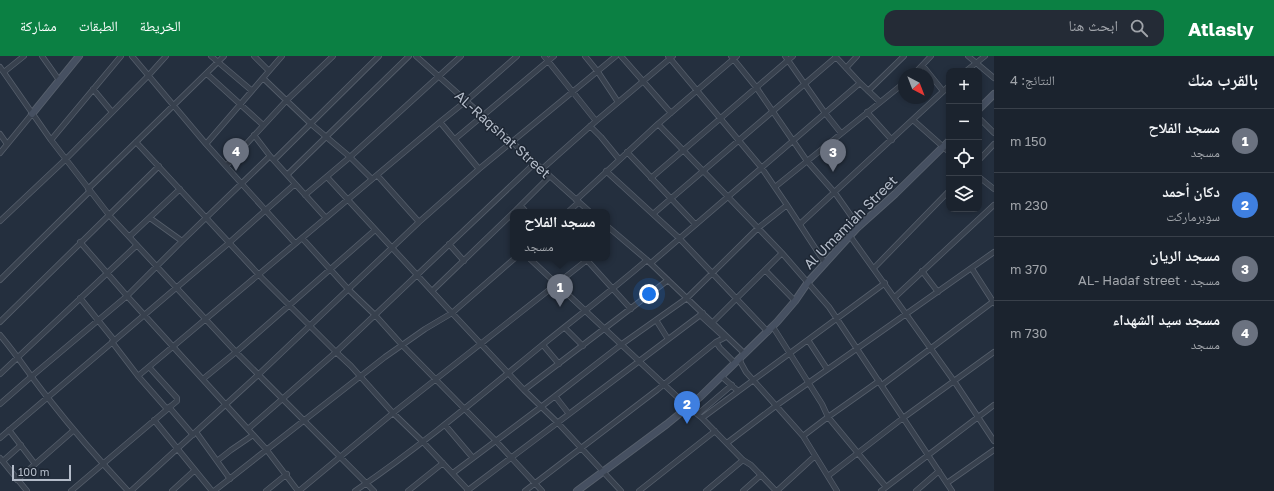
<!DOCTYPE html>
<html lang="ar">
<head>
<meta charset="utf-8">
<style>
  :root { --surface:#1b232e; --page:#242b36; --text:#f1f3f6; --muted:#a0a4aa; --line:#39404a; --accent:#0b8043 }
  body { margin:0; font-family:"Golos Text","Noto Naskh Arabic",sans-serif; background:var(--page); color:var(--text); direction:rtl }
  .controls { position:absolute; right:12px; top:12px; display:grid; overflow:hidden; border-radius:8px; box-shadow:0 2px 6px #0003 }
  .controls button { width:36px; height:36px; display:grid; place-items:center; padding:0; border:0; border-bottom:1px solid var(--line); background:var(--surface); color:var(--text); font:20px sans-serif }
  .compass { position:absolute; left:898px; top:12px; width:36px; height:36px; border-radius:50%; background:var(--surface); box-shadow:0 2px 6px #0003; rotate:138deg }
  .scale { position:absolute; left:12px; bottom:10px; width:59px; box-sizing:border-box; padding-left:4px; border:2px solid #b4bcc9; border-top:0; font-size:11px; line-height:14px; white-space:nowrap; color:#b4bcc9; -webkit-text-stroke:3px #1d2633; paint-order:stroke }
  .you { position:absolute; left:649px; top:238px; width:14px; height:14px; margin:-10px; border:3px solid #fff; border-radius:50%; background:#1a73e8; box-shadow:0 0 0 6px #1a73e833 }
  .badge { display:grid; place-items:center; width:26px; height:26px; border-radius:50%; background:var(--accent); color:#fff; font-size:13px; font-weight:700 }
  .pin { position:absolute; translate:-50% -33px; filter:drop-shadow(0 1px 2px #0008) }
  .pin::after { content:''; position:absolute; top:21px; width:14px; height:12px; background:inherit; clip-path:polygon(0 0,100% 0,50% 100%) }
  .popup { position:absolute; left:510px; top:153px; width:100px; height:52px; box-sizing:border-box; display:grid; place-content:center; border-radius:8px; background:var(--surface); filter:drop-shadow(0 1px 3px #0005); font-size:13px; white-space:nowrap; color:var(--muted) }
  .popup b { font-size:15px; color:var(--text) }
  .popup::after { content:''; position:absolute; left:50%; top:100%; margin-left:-8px; border:8px solid transparent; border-top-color:var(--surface) }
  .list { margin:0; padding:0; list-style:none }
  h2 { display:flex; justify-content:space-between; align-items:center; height:52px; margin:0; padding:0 16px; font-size:17px }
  h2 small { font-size:13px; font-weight:400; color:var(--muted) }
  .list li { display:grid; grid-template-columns:26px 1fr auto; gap:12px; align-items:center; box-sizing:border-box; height:64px; padding:0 16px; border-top:1px solid var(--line) }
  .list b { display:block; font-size:15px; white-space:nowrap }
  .list p { margin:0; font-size:13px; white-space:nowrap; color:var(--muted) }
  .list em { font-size:13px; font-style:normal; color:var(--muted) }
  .icon { flex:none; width:22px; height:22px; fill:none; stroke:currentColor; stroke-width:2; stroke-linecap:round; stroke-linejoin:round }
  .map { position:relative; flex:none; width:994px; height:435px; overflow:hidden; direction:ltr }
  header { display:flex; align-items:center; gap:24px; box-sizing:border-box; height:56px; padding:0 20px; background:var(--accent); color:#fff }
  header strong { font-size:19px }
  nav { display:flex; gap:22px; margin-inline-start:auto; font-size:14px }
  .search { width:280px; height:36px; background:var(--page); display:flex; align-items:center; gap:10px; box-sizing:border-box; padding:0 14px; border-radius:12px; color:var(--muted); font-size:15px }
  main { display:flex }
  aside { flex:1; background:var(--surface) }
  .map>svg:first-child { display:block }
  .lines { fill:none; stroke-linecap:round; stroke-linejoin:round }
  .street-casing { stroke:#565f6c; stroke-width:6 }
  .secondary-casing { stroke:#565f6c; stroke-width:8 }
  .street { stroke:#38414e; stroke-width:4.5 }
  .secondary { stroke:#465061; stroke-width:6 }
  .labels { text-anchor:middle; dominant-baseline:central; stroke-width:3; stroke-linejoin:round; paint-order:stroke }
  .street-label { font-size:14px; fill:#b4bcc9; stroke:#1d2633 }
</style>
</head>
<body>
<header>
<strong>Atlasly</strong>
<div class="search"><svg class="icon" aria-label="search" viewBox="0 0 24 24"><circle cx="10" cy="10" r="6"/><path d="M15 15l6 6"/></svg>ابحث هنا</div>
<nav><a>الخريطة</a><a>الطبقات</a><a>مشاركة</a></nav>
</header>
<main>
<aside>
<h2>بالقرب منك<small>النتائج: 4</small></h2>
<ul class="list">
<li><span class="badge" style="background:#6b7280">1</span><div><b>مسجد الفلاح</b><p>مسجد</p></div><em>150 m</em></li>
<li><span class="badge" style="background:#3f7fe0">2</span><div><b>دكان أحمد</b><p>سوبرماركت</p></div><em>230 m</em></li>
<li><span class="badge" style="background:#6b7280">3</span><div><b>مسجد الريان</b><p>مسجد · AL- Hadaf street</p></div><em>370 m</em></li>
<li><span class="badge" style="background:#6b7280">4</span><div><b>مسجد سيد الشهداء</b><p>مسجد</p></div><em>730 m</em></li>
</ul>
</aside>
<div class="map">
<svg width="994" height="435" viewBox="0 0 994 435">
  <rect width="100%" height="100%" fill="#242f3e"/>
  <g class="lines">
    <defs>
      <path id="street" d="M42,0L59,24
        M132,0L206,88L295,187
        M211,0L251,34
        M254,0L269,15
        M416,0L590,156
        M544,0L596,65
        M585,0L598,16L618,46
        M621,0L671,57
        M668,0L761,111L787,149L825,207
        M731,0L756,31L807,105L835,137L859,171
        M785,0L825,57L841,77
        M835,0L860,27L880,46
        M968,0L994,22
        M923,10L943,35
        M0,11L51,84L109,159L236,296L374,435
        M846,12L857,0
        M966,15L985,0
        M4,16L24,0
        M207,18L263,69
        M914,18L931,0
        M263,22L311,68L350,101L372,123
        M93,33L112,56
        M868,35L904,0
        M867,56L892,84
        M979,62L994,77
        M913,64L949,96
        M440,66L479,113
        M658,68L782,197L829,251L952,435
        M590,70L601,81L619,103
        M0,78L7,88
        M254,79L270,100L326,162
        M455,83L554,0
        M51,84L121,0
        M136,86L259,219L336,296L351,310L393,357L423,386L469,435
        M206,88L282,0
        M627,96L695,168
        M0,97L32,58
        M274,104L379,0
        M979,104L994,88
        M226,110L286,45L333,0
        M542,113L596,65L673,0
        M606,115L679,182L768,276
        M287,119L409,0
        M377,119L419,166
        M327,121L452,257L524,334L558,367L621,435
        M979,121L994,133
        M651,122L793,0
        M775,131L904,27
        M88,133L224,0
        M305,139L350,101L461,0
        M576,144L658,68L737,0
        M521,150L526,156
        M514,156L550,120
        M568,156L579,146
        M653,158L836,1
        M150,162L182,185
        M0,165L66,103L148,20L166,0
        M800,168L949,30
        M607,170L647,204L745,298
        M130,180L180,133
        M850,180L954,325L994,385
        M302,182L348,233L375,259L402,289L495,384L542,435
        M80,186L127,240L266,393L298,435
        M449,188L464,205
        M529,202L688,351L702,362L743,404L751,409L776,435
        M585,202L631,253
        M651,207L860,27
        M874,212L949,135
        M972,213L994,247
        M765,214L795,245
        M922,215L938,236
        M0,224L90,135
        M432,235L513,157
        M895,241L994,149
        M80,242L114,284
        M700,259L722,279L724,282L716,286L720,292L735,307
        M656,264L668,283
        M0,266L159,110
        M713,266L782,197
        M773,271L822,348L828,361L886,431
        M565,272L583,290
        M0,279C17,299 31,321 48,342C73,374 100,405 128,435
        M808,284L827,313
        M112,286L138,320L167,353
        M543,289L559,308
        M740,303L741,307L746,316L803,380L837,435
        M0,318L137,189
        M138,320L440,66L466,45L517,0
        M721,320L738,335
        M203,323L236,296L375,174
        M882,329L994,245
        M524,334L668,224
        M555,340L569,358
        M0,348L32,320L127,240L182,185L270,100
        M169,351L193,379
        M698,358L732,329
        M702,362L885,227
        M154,364L212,435
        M445,369L473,402
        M248,373L336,296L535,107
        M9,374L35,408
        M196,376L230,423
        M803,380L828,361L879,325
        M0,382L230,186L295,128
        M727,387L777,349L994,196
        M0,402L27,435
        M3,405L21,389
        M217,405L231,394L253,379
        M453,417L541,351L622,288L687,242L758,172L787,149
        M828,420L903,362L994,296
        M17,424L74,374
        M947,427L994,394
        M71,435L177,345V342L149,311
        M131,435L258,319L419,166L479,113L616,0
        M172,435L195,414
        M214,435L385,301L425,273L452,257L515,202
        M266,435L287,418
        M299,435L393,357L587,204
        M355,435C420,391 480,340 541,290C577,261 612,234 647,204
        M408,435L443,407
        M467,435L703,257
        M525,435L657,334L716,286
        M639,435L715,375
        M706,435L743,404
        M743,435L761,419
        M777,435L815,400
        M881,435L994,349
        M916,435L939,415"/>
      <path id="secondary" d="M979,53L994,38
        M32,58L79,0
        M577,435L667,368L700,341L777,266L795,245L808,226L857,172L895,138L949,85"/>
    </defs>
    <use href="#street" class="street-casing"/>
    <use href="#secondary" class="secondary-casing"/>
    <use href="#street" class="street"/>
    <use href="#secondary" class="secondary"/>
  </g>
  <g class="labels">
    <g class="street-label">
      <text transform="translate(503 78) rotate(42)">AL-Raqshat Street</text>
      <text transform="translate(850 166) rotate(-45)">Al Umamiah Street</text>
    </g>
  </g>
</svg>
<div class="controls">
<button>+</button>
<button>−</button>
<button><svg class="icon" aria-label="locate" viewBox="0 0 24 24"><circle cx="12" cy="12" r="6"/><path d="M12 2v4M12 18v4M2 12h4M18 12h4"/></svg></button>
<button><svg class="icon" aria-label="layers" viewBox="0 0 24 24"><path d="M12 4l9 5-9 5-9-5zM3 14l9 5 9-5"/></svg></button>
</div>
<svg class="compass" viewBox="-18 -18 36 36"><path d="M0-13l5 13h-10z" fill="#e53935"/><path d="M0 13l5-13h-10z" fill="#a0a4aa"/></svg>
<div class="scale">100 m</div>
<div class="you"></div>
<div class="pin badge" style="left:560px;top:251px;background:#6b7280">1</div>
<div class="popup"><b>مسجد الفلاح</b>مسجد</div>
<div class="pin badge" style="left:687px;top:368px;background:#3f7fe0">2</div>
<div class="pin badge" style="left:833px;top:116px;background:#6b7280">3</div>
<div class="pin badge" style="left:236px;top:115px;background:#6b7280">4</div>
</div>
</main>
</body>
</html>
